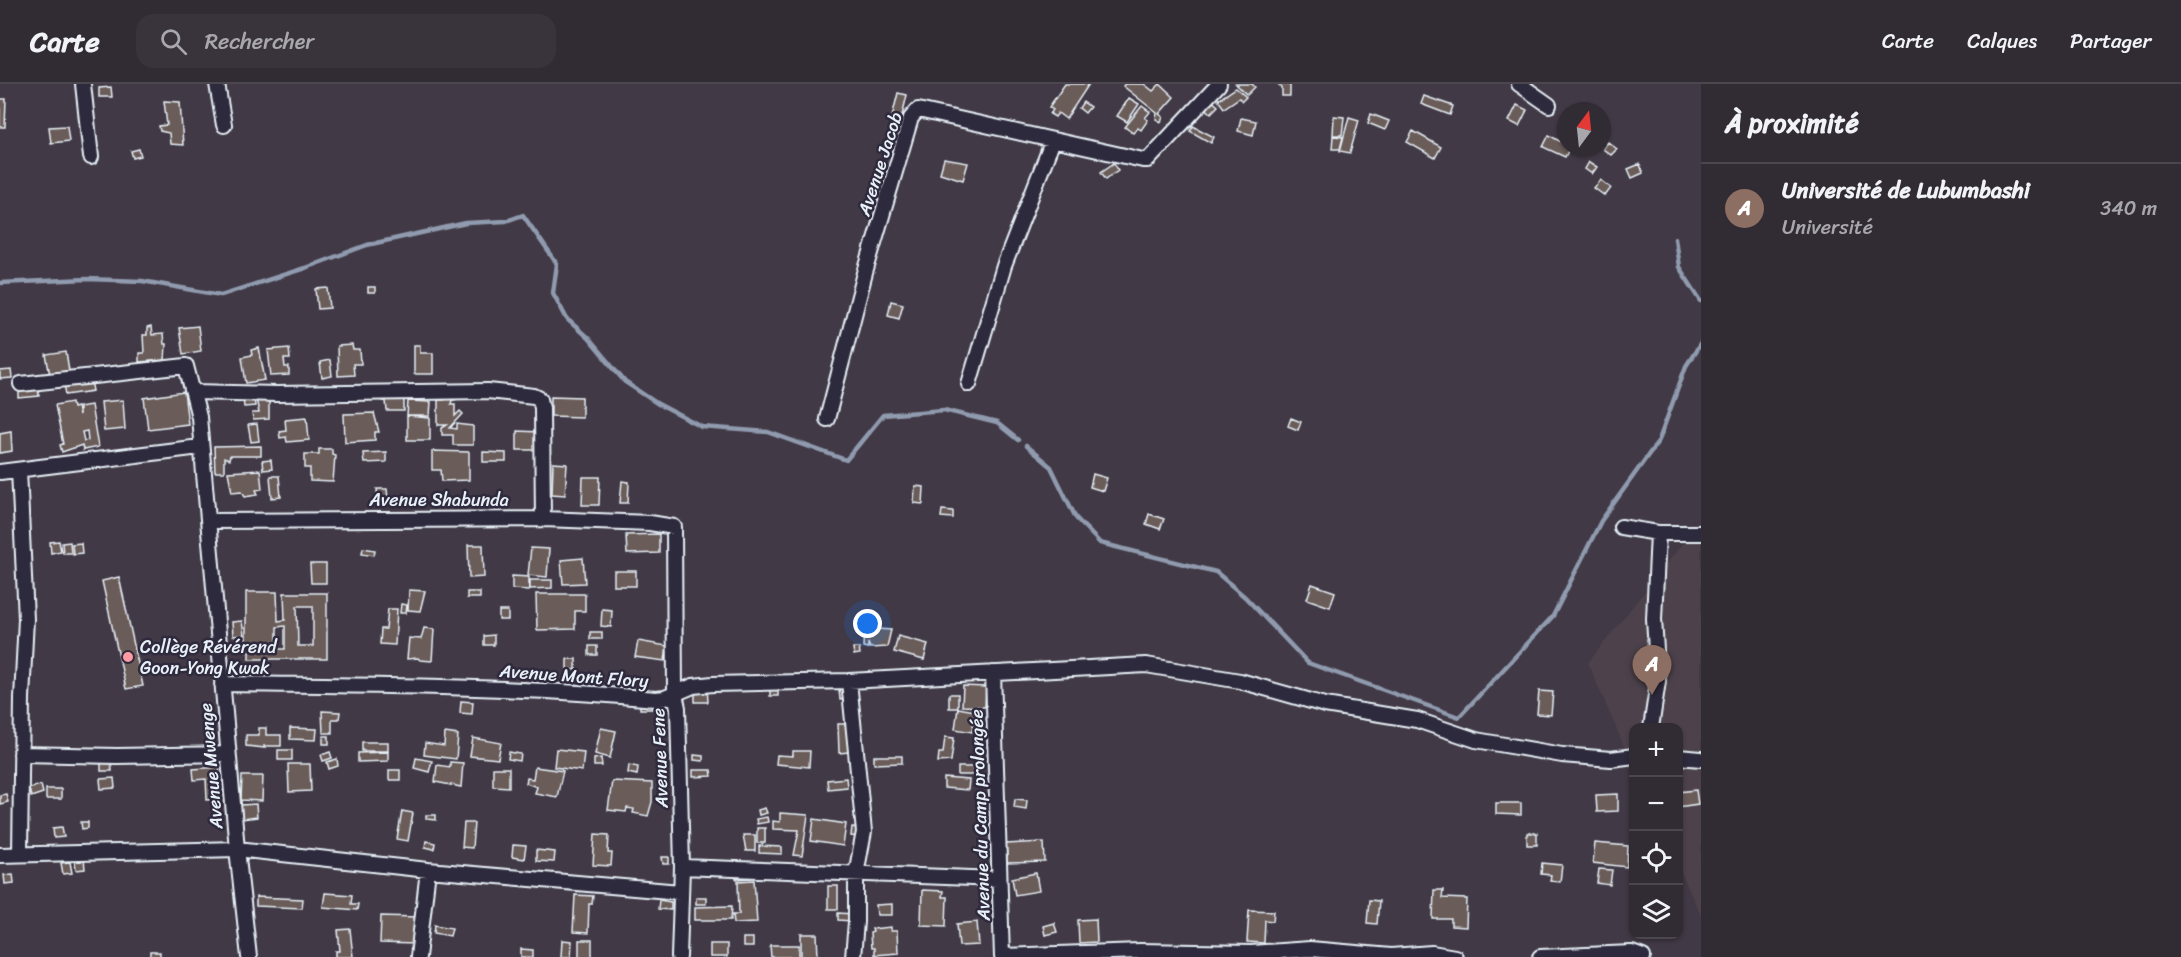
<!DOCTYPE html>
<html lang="fr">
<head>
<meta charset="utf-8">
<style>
  :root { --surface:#312b34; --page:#39333c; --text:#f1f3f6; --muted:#a8a7ac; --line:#4c474f; --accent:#ff9aa2 }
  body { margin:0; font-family:Sriracha,sans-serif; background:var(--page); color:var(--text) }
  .controls { position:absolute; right:18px; bottom:18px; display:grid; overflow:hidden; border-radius:12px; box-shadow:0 2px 4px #0004 }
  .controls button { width:54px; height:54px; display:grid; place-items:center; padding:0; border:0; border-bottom:2px solid var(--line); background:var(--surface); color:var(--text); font:30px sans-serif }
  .compass { position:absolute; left:1557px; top:18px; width:54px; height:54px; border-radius:50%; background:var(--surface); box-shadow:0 2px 4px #0004; rotate:15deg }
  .you { position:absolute; left:868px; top:540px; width:21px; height:21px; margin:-15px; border:4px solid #fff; border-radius:50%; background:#1a73e8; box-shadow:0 0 0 9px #1a73e833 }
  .badge { display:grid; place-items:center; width:39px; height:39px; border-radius:50%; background:var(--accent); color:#fff; font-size:20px; font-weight:700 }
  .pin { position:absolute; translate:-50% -50px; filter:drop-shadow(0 2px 3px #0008) }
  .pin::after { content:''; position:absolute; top:32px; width:21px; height:18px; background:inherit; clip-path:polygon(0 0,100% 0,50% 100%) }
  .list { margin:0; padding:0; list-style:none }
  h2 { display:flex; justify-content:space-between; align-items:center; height:78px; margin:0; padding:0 24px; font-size:26px }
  h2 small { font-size:20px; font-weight:400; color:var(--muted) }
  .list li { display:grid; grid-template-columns:39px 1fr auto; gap:18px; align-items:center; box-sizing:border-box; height:90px; padding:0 24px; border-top:2px solid var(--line) }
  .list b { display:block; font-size:22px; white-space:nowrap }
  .list p { margin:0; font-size:20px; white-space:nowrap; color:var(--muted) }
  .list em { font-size:20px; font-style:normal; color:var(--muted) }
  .icon { flex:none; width:33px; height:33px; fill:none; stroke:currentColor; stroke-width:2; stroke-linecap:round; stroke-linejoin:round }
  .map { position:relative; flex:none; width:1701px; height:873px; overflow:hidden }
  header { display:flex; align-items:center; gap:36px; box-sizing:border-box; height:84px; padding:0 30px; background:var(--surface); border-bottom:2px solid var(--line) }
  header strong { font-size:28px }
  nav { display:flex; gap:33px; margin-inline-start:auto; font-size:21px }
  .search { width:420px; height:54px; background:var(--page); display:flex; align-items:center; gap:15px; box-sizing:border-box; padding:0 21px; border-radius:18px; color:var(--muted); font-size:22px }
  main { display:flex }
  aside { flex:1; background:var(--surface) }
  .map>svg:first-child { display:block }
  .built { fill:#4d434b }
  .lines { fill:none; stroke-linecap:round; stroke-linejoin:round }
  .stream { stroke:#909baf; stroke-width:4.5 }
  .building { fill:#6a5b58; stroke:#e8f1f8; stroke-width:1.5; fill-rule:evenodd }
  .street-casing { stroke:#e8f1f8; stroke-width:18 }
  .street { stroke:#2f2a3d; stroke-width:14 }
  .poi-dot { fill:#ff9aa2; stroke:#2f2a3d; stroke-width:2 }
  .labels { text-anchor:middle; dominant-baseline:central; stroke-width:5; stroke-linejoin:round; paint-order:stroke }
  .street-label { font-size:18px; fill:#e8f1f8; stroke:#2f2a3d }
  .poi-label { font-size:18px; fill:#e8f1f8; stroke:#2f2a3d; text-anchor:start }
</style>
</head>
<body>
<header>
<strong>Carte</strong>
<div class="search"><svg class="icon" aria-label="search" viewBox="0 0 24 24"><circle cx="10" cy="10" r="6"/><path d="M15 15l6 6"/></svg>Rechercher</div>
<nav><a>Carte</a><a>Calques</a><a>Partager</a></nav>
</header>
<main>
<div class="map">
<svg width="1701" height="873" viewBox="0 0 1701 873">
  <rect width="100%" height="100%" fill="#413945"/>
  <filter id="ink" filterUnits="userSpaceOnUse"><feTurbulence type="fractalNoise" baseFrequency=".0167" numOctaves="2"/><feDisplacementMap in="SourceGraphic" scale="12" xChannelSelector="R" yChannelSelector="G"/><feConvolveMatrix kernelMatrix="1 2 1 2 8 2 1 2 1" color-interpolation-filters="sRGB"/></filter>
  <g filter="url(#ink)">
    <path class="built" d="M1701,436V832L1679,784L1678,644H1634L1633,683L1588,579Z"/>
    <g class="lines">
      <path class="stream" d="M1675,154L1679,183L1701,217
        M0,199L87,195L142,197L221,211L305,184L367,161L466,139L506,137L523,131L557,180L553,209L567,235L588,254L625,298L658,320L702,343L768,348L846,376L883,331L944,326L997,339L1018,356
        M1026,362L1051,383L1076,434L1100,459L1216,488L1245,513L1308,579L1459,633L1553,532L1601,437L1659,356L1686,282L1701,259"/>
    </g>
    <path class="building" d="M1065,0H1089L1066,35L1058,29L1055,33L1050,30L1053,26L1049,23Z
      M1125,0H1144L1153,7L1160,0L1174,13L1159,30L1163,33L1161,38L1156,35L1157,29L1123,2Z
      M1236,0H1252L1255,3L1247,11Z
      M1278,0L1290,1V12H1282V4Z
      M111,3L112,13H99V4Z
      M1236,4L1246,13L1242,17L1239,14L1224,24L1218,16Z
      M898,9L907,11L900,40L891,37Z
      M1424,12L1453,22L1450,31L1421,20Z
      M1129,14L1139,20L1127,38L1117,32Z
      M0,15H6L5,43H0Z
      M1210,15L1218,22L1211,29L1203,22Z
      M164,17L180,18L183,61L170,60L169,49L160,47L159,42L167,41Z
      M1083,18L1090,23L1085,29L1079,24Z
      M1517,21L1527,26L1519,42L1509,37Z
      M1142,22L1150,28L1145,34L1148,36L1141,46L1138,44L1133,49L1125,43Z
      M1371,30L1389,37L1385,46L1368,39Z
      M1334,32L1344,33L1342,51H1333Z
      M1349,33L1359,36L1350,69L1340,67Z
      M1241,34L1256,37L1253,51L1238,47Z
      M67,42L69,57L51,59L49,43Z
      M1193,42L1214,53L1211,59L1190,47Z
      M1413,47L1441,63L1435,74L1407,58Z
      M1549,51L1570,63L1565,73L1543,63Z
      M1333,52L1343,53L1340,65H1332Z
      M1608,58L1617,65L1611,71L1603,65Z
      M139,65L141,72L133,74L131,67Z
      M944,75L968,79L963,96L940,89Z
      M1589,78L1597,83L1592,90L1585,85Z
      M1114,79L1118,86L1106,95L1101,88Z
      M1640,80L1643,89L1632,94L1628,85Z
      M1601,96L1611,104L1605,112L1594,104Z
      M368,203H375V209H368Z
      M328,204L330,224L318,225L316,205Z
      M891,217L903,220L899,234L888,231Z
      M198,242L201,267L183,270L179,244Z
      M151,243L152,251L163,250L164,260H166L165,276L139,278V269H144L143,251H147V244Z
      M352,261L353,266H360L361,280H353L354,291L338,292L337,262Z
      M414,261H420V269H433V290H414Z
      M259,264L265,296L246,299L242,273L252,271L251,266Z
      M289,264L290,275H284L285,283H289V291L271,292L268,266Z
      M66,268L69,287L50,291L46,271Z
      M330,276L332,292L322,294L320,278Z
      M11,286L12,294L0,295V287Z
      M91,296L93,307L66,311L64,299Z
      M38,305L39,312L19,314V307Z
      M184,308L188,340L148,345L144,314Z
      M404,309V327H387L386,317H382L381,310Z
      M444,309H455V316H452L451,320H455V332L460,327L463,330L450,344L457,345V340L473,342V361H453V351H442V344L447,341H438V316H444Z
      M551,312L582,313V333L551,332Z
      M269,313V335L253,336L252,329H259L256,314Z
      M254,314L255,322L244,323L243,315Z
      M123,316L125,345L104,347L101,318Z
      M408,317L431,318L430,332H407Z
      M72,318L73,324L77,323L79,332V323L91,321L98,363L83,366L82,361L62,368L60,361L63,360L55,321ZM87,347L88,356L84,357L82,348Z
      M374,329L379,348H375V356L345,358L344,330Z
      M407,332L430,334V356H407Z
      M307,333L309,356L287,358L286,353L280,354L279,347L286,346L285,335Z
      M1291,334L1301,338L1298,346L1288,342Z
      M257,340L259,357L251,358L248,341Z
      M11,347L12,367L0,369V349Z
      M517,347L539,348V366H517Z
      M261,362V372H230L229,376L224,374V388H215L214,363Z
      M319,365H332V370L335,371L333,398L310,397V384H305V370H319Z
      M432,367L469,368V396L442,397L441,386H432Z
      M386,368V378L364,379L363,369Z
      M483,368L506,369V378H483Z
      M271,376L272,385L263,386L262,377Z
      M553,379L567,380L565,411L552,410Z
      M260,386L262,405L256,406L258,410L245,412L242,407L232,408L228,388Z
      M1093,390L1107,394L1103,407L1090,403Z
      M270,392H279L281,413L272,414Z
      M583,393H600L599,421H582Z
      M622,397L629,398L628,419H620Z
      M915,402L924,403L923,420L914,419Z
      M377,405H387L388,415L378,416Z
      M942,426L953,427V434L941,433Z
      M1149,430L1164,435L1160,445L1146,440Z
      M659,450V469L627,470L626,451Z
      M59,457L61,467L51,469L50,458Z
      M70,458L71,469H63L62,459Z
      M81,459L82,469L73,470L72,460Z
      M468,461H483L484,493L469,494Z
      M363,464L375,466L374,471L362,469Z
      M531,464L549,465L547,493L528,491Z
      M583,474L585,499L563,500L561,476Z
      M310,480H326V499H311Z
      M614,487H636V502H614Z
      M512,492L529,493V506L512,505Z
      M119,493L143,602L126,605L102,497Z
      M530,496H552V504L530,505Z
      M1312,500L1335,508L1330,523L1307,515Z
      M409,506L425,507L420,527L408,526Z
      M246,508H277L278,537L285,536L284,509H327V575H249V567H246ZM297,522H313V562H298ZM285,542V565H277V543Z
      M467,508H480V514H467Z
      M536,510H585V527H575V545L537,546Z
      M401,520L407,521L406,529H400Z
      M388,525H397L395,561L380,560L381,545H386Z
      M602,525L612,526L611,543L601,542Z
      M499,527H508V536H499Z
      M242,537L244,551L233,552L232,538Z
      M424,544L434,545L432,577L420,576L418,574L407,575L409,554L421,555Z
      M864,544L891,546L887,563L870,564L868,559V564L863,563Z
      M590,548H602V555H590Z
      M494,551V561H484V552Z
      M898,552L928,560L924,576L894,568Z
      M638,557L667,562L665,577L635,573Z
      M589,562H597V571H589Z
      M853,564H859L860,570L854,571Z
      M567,575H576V586L567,585Z
      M963,602L986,603L985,623L962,622Z
      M695,603H707L708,618H695Z
      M846,604L847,615L840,616L839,605Z
      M778,605V612H770V606Z
      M1539,607L1553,608L1551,631L1537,630Z
      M949,610H958V624H949Z
      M660,616V625H640V617Z
      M461,617L473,618L472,630L460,629Z
      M958,624L975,627L972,648L955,645Z
      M322,627L340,628L339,635H332V649H323Z
      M838,640H848L849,668L839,669Z
      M259,644H266V651H281V662H264L265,664L246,662V651H259Z
      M290,644L317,645L316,656L290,655Z
      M601,644L616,647L610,674L595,670Z
      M445,649L458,651L456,675L424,671L425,659L444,662Z
      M323,652H329V660H323Z
      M945,653L954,654L951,677L938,678L939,669H943Z
      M473,654L501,659L498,675L470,672Z
      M362,658H388V667H362Z
      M556,665L584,668L582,687L554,683Z
      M278,666H292V676H278Z
      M793,667H810L809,683L776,680L777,671L793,672Z
      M330,668L332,674L323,677L321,671Z
      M388,668V677L358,678V669Z
      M509,668L521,670L520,677L508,675Z
      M694,671L703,672V677L694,676Z
      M874,672H902V679L874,680Z
      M416,674L432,677L429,688L414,684Z
      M601,674L602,682H594V675Z
      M337,675L338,682L329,685L327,678Z
      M101,678H111L112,687H101Z
      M450,678L463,679L461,703L435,698L437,681L450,683Z
      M288,680H310L311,707L289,708Z
      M629,681L638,683L637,691L628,689Z
      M219,683L221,715L207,716L206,695L194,696L193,685Z
      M535,683L563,687L557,713L535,709L537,703L526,699L527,694L533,695Z
      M958,683H974V691H958Z
      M493,684H509V703L493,702Z
      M389,686H400V696H389Z
      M693,686H711L712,692L693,693Z
      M242,692H263L262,717L241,716Z
      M114,694L115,704L101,705L100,695Z
      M846,694L847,703L828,705L827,696Z
      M944,694L969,696L968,706L944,704Z
      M612,697L652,699V718L648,732L633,729L634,725L627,724L626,728L608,726Z
      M41,701L43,709L31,713L29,704Z
      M46,705H61V715H46Z
      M1696,706L1698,720L1678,723V708Z
      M6,710L8,718L0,720V711Z
      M1618,710V727L1597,728L1596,711Z
      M1015,715L1027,716L1026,725L1014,723Z
      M1496,719H1521V731L1496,730Z
      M256,720L257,733L242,735L241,721Z
      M765,724L767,729L759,731L758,726Z
      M402,727L413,729L408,757L397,755Z
      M780,729L808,731L802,772L794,771L799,746L773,745V737L780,738Z
      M426,731H436V736L426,735Z
      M767,733L768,738L757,740L756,735Z
      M814,735L846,740L843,762L811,757Z
      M81,738H88V744L82,745Z
      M464,739H474L472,764L462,763Z
      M62,743L64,753L54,754L53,744Z
      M852,743L860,744L859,753L851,752Z
      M757,744H765V759H757Z
      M1527,749H1537V761H1527Z
      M595,750L609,751L608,769H612L611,782L593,781Z
      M743,751H755V767H746Z
      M426,757L435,759L434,765L425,763Z
      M1044,758L1045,778L1007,779L1006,760Z
      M1595,759L1628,762L1627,783L1593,779Z
      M513,761L526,762L524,775L512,773Z
      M759,762L782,763V770L759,769Z
      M536,766L555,768L554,778L536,777Z
      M662,773H669V780H663Z
      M84,775L85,785L76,786L75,776Z
      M70,778L72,789L63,790L61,779Z
      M1542,779L1562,781L1560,798L1550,797L1551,791L1541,790Z
      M1599,785L1612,786L1610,801L1597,799Z
      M735,787H751V794L736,795Z
      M1036,789L1039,807L1015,811L1012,794Z
      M13,790L14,799L5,800L4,791Z
      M754,796L757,838L734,839L733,830H739L738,797Z
      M828,802H838V825H828Z
      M922,806L943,807L942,813H947L946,842L921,841Z
      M1434,806H1443L1442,814L1467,815L1466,843L1451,842V835H1433Z
      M325,809L352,811L351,820H358L357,826L323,823Z
      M575,811L593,812L592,820H589L588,849L573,848Z
      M256,813L303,815L302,824L256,822Z
      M696,813H706V820H696Z
      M659,816L671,818V826L658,825Z
      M1369,816L1379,817L1377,840L1367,839Z
      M892,820V831H877L876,821Z
      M732,822L731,836H695V823Z
      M1249,826L1274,827L1273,837L1265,836L1264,859L1247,858Z
      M838,829L853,830L852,837L838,836Z
      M381,832L417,833L416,860L380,859Z
      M1096,835L1097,858L1079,859L1078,836Z
      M977,838L979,861L959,862L957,840Z
      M1054,839L1057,848L1045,851L1043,842Z
      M435,841L452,844L450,852L434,849Z
      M891,843V847H897L898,869L874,871V864H871L870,849L873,848L872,845Z
      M350,845L353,873H336V867H340L338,846Z
      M801,850H817L818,873H801Z
      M743,854H753V863H743Z
      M562,856L572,857L571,873H561Z
      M579,856H592V873H579Z
      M710,860H727V873H710Z
      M770,861H799V873H771Z
      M521,865L533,866V873H521Z
      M150,868H160V873H150Z"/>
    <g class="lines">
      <defs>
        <path id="street" d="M83,0L91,73
          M217,0L224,41
          M1519,0L1549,21
          M21,300L186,282L199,333L237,765L249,873
          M969,300L1004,182L1053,56
          M195,308L277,310L488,307L534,312L540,315L542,324L543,435
          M827,335L865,189L911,34L918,26L1143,76H1148L1219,0
          M19,386L26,535L22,614L20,770
          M0,388L200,363
          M209,437L543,435L650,439L674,443L675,610L678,624L682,783L679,873
          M1621,443L1658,449H1701
          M993,589L1002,873
          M849,597L864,748L856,790V838L853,873
          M222,600C367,602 512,601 656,615L665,614L693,602L713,600L849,597L1146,581L1240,597L1325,621L1417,636L1476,656L1499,660L1562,671L1611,675L1634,672
          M1651,644L1658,597L1654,535L1658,449
          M21,670L117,672L228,670
          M1678,673L1701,675
          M0,771L237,765L428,786L680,808
          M682,783L998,795
          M1002,872L1140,867L1251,869L1310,865L1391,872L1432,869L1455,873
          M418,873L428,786
          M1540,873L1632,869L1643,873"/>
      </defs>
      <use href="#street" class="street-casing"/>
      <use href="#street" class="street"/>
    </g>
  </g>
  <circle class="poi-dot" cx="128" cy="573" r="6"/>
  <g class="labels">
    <g class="street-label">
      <text transform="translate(880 80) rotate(-72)">Avenue Jacob</text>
      <text x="439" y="416">Avenue Shabunda</text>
      <text transform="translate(574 592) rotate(4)">Avenue Mont Flory</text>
      <text transform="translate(660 674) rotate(-92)">Avenue Fene</text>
      <text transform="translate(211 682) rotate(-95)">Avenue Mwenge</text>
      <text transform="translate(980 731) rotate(-92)">Avenue du Camp prolongée</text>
    </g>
    <g class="poi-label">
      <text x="140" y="563">Collège Révérend<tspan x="140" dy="21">Goon-Yong Kwak</tspan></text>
    </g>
  </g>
</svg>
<div class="controls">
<button>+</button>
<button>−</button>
<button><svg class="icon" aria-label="locate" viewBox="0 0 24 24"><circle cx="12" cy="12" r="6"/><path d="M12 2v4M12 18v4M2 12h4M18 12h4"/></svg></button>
<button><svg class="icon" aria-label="layers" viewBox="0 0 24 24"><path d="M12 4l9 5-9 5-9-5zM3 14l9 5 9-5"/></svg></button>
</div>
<svg class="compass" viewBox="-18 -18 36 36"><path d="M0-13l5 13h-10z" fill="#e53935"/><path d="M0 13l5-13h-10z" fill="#a8a7ac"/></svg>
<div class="you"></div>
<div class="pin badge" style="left:1652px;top:611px;background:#8d6e63">A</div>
</div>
<aside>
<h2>À proximité<small></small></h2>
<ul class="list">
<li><span class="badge" style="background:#8d6e63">A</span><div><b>Université de Lubumbashi</b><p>Université</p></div><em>340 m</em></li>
</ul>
</aside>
</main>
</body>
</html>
